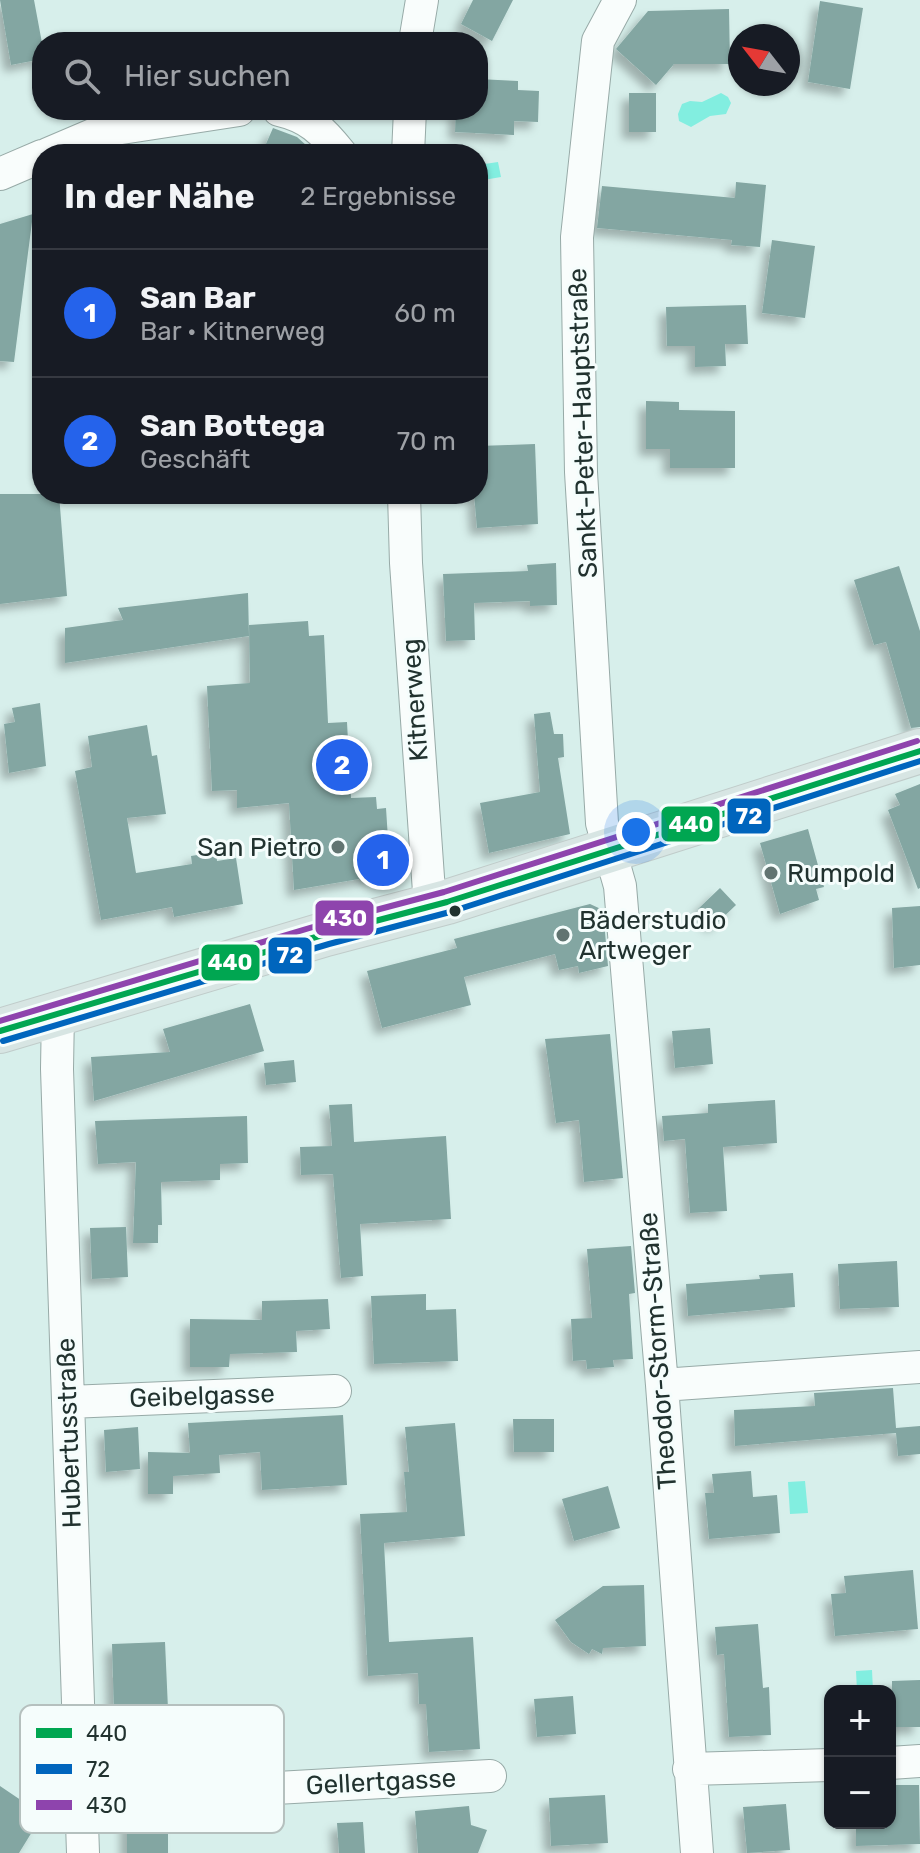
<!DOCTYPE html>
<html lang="de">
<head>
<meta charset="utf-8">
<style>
  :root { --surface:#171b24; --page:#20242c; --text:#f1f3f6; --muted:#9ea1a6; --line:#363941; --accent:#2563eb }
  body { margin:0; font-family:Rubik,sans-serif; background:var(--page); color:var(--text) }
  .controls { position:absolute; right:24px; bottom:24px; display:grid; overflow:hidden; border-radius:16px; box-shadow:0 2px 6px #0004 }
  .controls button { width:72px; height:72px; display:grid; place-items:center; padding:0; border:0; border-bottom:2px solid var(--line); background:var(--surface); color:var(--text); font:40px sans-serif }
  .compass { position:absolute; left:728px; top:24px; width:72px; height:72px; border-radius:50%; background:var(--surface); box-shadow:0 2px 6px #0004; rotate:301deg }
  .you { position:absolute; left:636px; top:832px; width:28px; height:28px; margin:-20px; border:6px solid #fff; border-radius:50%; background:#1a73e8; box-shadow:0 0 0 12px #1a73e833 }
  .badge { display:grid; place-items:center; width:52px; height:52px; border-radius:50%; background:var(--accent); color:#fff; font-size:26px; font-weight:700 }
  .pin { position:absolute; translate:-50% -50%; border:4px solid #fff; box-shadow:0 2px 8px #0006 }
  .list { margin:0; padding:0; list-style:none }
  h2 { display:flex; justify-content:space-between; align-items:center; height:104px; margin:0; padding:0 32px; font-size:34px }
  h2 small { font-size:26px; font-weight:400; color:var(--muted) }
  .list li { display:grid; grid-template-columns:52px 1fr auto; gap:24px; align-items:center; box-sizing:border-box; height:128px; padding:0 32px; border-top:2px solid var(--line) }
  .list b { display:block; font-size:30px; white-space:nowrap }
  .list p { margin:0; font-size:26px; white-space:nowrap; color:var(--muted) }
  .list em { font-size:26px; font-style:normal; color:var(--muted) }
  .icon { flex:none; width:44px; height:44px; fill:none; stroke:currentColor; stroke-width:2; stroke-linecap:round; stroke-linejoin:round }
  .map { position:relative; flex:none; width:920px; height:1853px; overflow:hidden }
  .search { position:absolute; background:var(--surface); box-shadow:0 2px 6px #0004; left:32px; top:32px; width:456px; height:88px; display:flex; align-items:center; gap:20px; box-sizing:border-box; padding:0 28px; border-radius:32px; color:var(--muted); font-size:30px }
  .panel { position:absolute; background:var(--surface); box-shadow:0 2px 6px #0004; left:32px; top:144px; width:456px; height:360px; border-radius:32px }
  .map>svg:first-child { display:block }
  .water { fill:#82eee0 }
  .building { fill:#83a6a2; filter:url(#shadow) }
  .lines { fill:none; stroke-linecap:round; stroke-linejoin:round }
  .minor-casing { stroke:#97aaa7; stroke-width:34 }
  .primary-casing { stroke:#c0ccca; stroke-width:46 }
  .minor { stroke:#f9fdfc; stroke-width:32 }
  .primary { stroke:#d7e5e3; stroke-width:44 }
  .bus-1-casing { stroke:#f5fdfc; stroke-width:12 }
  .bus-2-casing { stroke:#f5fdfc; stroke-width:12 }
  .bus-3-casing { stroke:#f5fdfc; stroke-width:12 }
  .bus-1 { stroke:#00a651; stroke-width:6 }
  .bus-2 { stroke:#0065bd; stroke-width:6 }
  .bus-3 { stroke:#8e44ad; stroke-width:6 }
  .poi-dot { fill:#617471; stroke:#f5fdfc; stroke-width:3 }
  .bus-dot { fill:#21322f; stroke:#f5fdfc; stroke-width:3 }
  .labels { text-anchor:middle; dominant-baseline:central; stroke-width:6; stroke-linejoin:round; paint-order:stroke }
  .street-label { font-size:26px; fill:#21322f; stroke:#f5fdfc }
  .poi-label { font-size:26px; fill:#21322f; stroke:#f5fdfc; text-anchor:start }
  .key { fill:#f5fdfc; stroke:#b5c0be; stroke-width:2 }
  .key-label { font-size:22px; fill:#21322f }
  .line-badge { stroke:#f5fdfc; stroke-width:3 }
  .badge-label { font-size:22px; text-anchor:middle; font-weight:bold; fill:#fff }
</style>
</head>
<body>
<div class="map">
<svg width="920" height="1853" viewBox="0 0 920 1853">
  <defs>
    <filter id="shadow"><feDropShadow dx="-7" dy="7" stdDeviation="4" flood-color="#0004"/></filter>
  </defs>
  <rect width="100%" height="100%" fill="#d7efeb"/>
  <path class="water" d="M721,93L728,97L731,103L726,114L710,116L691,127L679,121L678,114L682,104L690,101L702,102Z
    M498,162L501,177L478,181V165Z
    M805,1481L808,1513L790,1514L788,1482Z
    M872,1670L873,1691H857L856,1671Z"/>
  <path class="building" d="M0,0H34L42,43V59L11,65Z
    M473,0H513L492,41L461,24Z
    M820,1L863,8L850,89L808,82Z
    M729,9L730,64H674L656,85L616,49L648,11Z
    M478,79L518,81V90L539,91L538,122L514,121V135L455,132L456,110H478Z
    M629,93H656V132H629Z
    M273,128L297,137L316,154H285L266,144Z
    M736,182L766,185L760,247L731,245L732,240L597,228L602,186L735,198Z
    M33,214L14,362L0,361V224Z
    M772,240L815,246L805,318L762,313Z
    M746,305L748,344H725L726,366L695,367V346H667L666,307Z
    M646,401L679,402V410L735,411V468H670V449H646Z
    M535,444L538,524L477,528L474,494H478V446Z
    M0,494H59L67,596L0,604Z
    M556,563L557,605L530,606V601L474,603L475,640L446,641L443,574L528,571L527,565Z
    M899,566L920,631V727L911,728L886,642L874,645L854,580Z
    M248,593L249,636L65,663V628L123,620L118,608Z
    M308,621L309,636L324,635L328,723L347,722L351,798L376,797L377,809L386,808L388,839L393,842L377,876L294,890L289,803L237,808V790L212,791L207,686L250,683L249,625Z
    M40,703L46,766L9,773L4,724L15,722L12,708Z
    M550,712L554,734H563L564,757L558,758L570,834L489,853L480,803L540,792L534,714Z
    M147,725L152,756L157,755L166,814L127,818L136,873L192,864L191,856L216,852L217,861L236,858L243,904L174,917L172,907L101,920L75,771L92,767L88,736Z
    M920,784V888L918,889L888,810L900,805L895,794Z
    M808,829L824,887L816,889L819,900L780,914L760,843Z
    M720,888L736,905L714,926L698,909Z
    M590,904L603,910L608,966L579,973L578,966L559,970L555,954L464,977L471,1005L382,1028L367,971L457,948L454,939Z
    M920,906V965L894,968L892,908Z
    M250,1004L264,1051L94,1101L91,1057L170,1052L163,1029Z
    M710,1028L713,1064L675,1068L672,1031Z
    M610,1034L623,1178L584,1182L579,1120L556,1123L545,1039Z
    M294,1060L296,1082L266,1085L264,1063Z
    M775,1100L777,1143L723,1147L727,1211L690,1213L685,1139L664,1141L662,1116L708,1113V1104Z
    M352,1104L354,1142L446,1136L451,1219L360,1224L363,1276L341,1278L333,1174L301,1175L300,1147L332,1146L329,1105Z
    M247,1116L248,1163L220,1164V1180L161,1182L162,1225H158V1243H133L136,1162L98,1164L95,1121Z
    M126,1227L128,1277L92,1279L90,1228Z
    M631,1246L635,1293L629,1294L633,1359L613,1360L614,1367L587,1369L586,1360L573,1361L571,1319L592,1318L587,1249Z
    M897,1261L899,1307L840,1309L838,1264Z
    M793,1273L795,1307L688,1316L686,1284L760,1279L759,1275Z
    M426,1294V1310L456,1309L458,1361L374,1364L371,1296Z
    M328,1299L330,1329L296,1331L297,1352L230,1354L229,1367H190V1319L262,1320V1301Z
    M893,1388L896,1428L920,1426V1454L898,1456L896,1433L735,1446L734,1410L815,1406L814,1393Z
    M343,1415L347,1485L262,1490L260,1452L219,1455L220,1473L173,1476V1494H148V1452L190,1453L188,1423Z
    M513,1419H554V1452H514Z
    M455,1423L465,1536L384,1543L389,1642L473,1637L480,1749L429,1752L426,1704H419L418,1673L368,1676L360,1514L407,1512L404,1472H409L405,1427Z
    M138,1427L140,1469L106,1472L104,1430Z
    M751,1471L753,1497L777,1495L780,1533L709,1539L705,1493H714L712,1474Z
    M608,1486L620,1528L574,1541L562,1499Z
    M913,1570L918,1629L835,1636L831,1594L846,1593L844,1576Z
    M644,1585L646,1646L603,1648L602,1654L592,1649L589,1654L571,1642L555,1620L603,1586Z
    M758,1624L763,1688L769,1687L771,1735L729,1737L724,1654L717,1655L715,1627Z
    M165,1642L168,1709L114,1712L112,1644Z
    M920,1680V1727H892V1681Z
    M573,1696L576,1734L537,1737L534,1699Z
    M890,1785H919L920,1844L856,1846V1823H890Z
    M0,1786L34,1809L28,1821L35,1827L19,1853H0Z
    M605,1795L608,1843L551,1846L549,1798Z
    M786,1804L790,1850L747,1853L743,1807Z
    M469,1806L471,1825L487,1830L478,1853H418L415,1811Z
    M168,1817V1853H127V1818Z
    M363,1822L365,1853H339L337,1823Z"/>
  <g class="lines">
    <defs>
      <path id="minor" d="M620,0L598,41L577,237L581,472L602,823L620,886L662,1385L697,1853
        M415,42L422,0
        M279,110C309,117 322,130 341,154
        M48,154L102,131L239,110
        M408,154L410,110
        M0,174L42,156
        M404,494L406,563L430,906
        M58,1012L57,1069L83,1853
        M662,1385L920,1367
        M69,1402L335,1391
        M890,1763L920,1761
        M689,1769L830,1765
        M81,1799L490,1776"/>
      <path id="primary" d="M0,1031L326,934L447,902L920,751"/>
    </defs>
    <use href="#minor" class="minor-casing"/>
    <use href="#primary" class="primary-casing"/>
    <use href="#minor" class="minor"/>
    <use href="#primary" class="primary"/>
    <defs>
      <path id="bus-1" d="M0,1031L326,934L447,902L920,751"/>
      <path id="bus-2" d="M3,1041L329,944L450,912L920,761"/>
      <path id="bus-3" d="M0,1021L323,924L444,892L917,741"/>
    </defs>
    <use href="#bus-1" class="bus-1-casing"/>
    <use href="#bus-2" class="bus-2-casing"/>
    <use href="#bus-3" class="bus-3-casing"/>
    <use href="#bus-1" class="bus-1"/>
    <use href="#bus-2" class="bus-2"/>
    <use href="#bus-3" class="bus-3"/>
  </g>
  <g class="poi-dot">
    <circle cx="338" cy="847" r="8"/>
    <circle cx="771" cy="873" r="8"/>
    <circle cx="563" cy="935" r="8"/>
  </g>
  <circle class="bus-dot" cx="455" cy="911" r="7"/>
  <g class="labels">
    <g class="street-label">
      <text transform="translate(583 423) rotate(-92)">Sankt-Peter-Hauptstraße</text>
      <text transform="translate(415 700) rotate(-94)">Kitnerweg</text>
      <text transform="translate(658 1351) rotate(-94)">Theodor-Storm-Straße</text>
      <text transform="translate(202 1396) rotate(-2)">Geibelgasse</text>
      <text transform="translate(69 1433) rotate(-92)">Hubertusstraße</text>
      <text transform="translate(381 1782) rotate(-3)">Gellertgasse</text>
    </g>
    <g class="poi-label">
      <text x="322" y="847" text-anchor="end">San Pietro</text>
      <text x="787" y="873">Rumpold</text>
      <text x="579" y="920">Bäderstudio<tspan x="579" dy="30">Artweger</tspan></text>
    </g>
  </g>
  <rect x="20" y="1705" width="264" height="128" rx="12" class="key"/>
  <rect x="36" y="1728" width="36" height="10" fill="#00a651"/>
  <rect x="36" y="1764" width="36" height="10" fill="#0065bd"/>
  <rect x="36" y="1800" width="36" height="10" fill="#8e44ad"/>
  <g class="key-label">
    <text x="86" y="1741">440</text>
    <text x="86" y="1777">72</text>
    <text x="86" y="1813">430</text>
  </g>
  <g class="line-badge">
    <rect x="726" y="797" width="46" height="38" rx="8" fill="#0065bd"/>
    <rect x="660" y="805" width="61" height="38" rx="8" fill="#00a651"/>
    <rect x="314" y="899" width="61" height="38" rx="8" fill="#8e44ad"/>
    <rect x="267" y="936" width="46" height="39" rx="8" fill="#0065bd"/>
    <rect x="200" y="943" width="61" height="39" rx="8" fill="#00a651"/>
  </g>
  <g class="badge-label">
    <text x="749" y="824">72</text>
    <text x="691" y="832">440</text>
    <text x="345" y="926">430</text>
    <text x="290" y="963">72</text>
    <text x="230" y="970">440</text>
  </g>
</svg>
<div class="controls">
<button>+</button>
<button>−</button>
</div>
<svg class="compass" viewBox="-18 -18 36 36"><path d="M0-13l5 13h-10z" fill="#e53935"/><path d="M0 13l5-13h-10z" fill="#9ea1a6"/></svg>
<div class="you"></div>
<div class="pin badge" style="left:383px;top:860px">1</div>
<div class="pin badge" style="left:342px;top:765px">2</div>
<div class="search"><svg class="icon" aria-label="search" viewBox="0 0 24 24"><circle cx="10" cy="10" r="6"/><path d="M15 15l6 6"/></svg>Hier suchen</div>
<section class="panel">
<h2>In der Nähe<small>2 Ergebnisse</small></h2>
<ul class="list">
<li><span class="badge">1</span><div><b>San Bar</b><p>Bar · Kitnerweg</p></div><em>60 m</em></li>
<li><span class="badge">2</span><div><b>San Bottega</b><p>Geschäft</p></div><em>70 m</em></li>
</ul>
</section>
</div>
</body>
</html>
